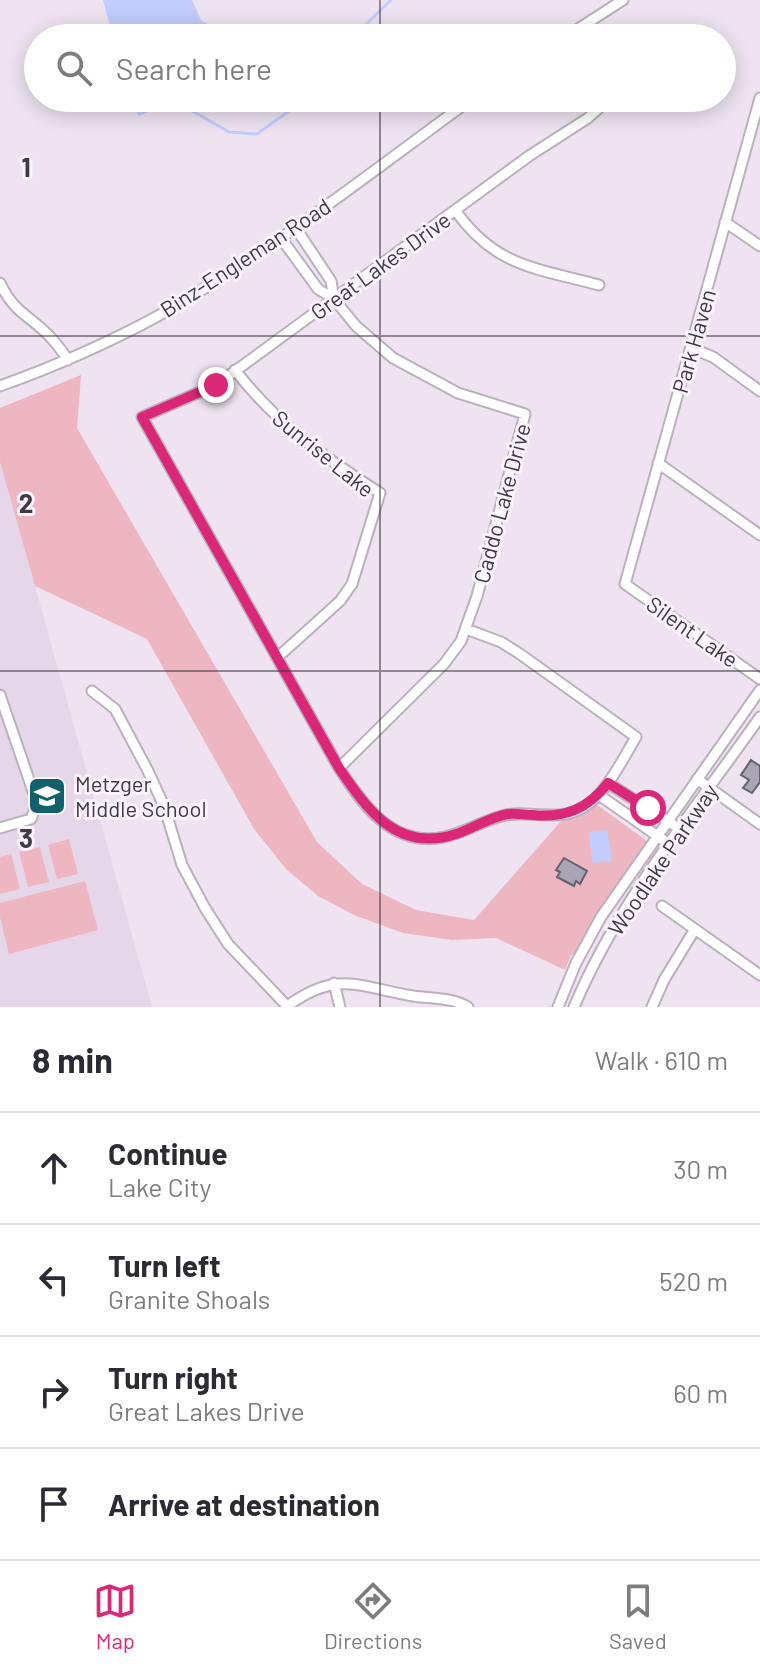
<!DOCTYPE html>
<html lang="en">
<head>
<meta charset="utf-8">
<style>
  :root { --surface:#fff; --page:#f2f2f3; --text:#2b2b33; --muted:#7c7c81; --line:#e1e1e2; --accent:#db2777 }
  body { margin:0; font-family:Barlow,sans-serif; background:var(--page); color:var(--text) }
  .stop { position:absolute; width:24px; height:24px; margin:-18px; border:6px solid #db2777; border-radius:50%; background:#fff }
  .stop.end { background:#db2777; border-color:#fff; box-shadow:0 2px 8px #0008 }
  .list { margin:0; padding:0; list-style:none }
  h2 { display:flex; justify-content:space-between; align-items:center; height:104px; margin:0; padding:0 32px; font-size:34px }
  h2 small { font-size:26px; font-weight:400; color:var(--muted) }
  .list li { display:grid; grid-template-columns:52px 1fr auto; gap:24px; align-items:center; box-sizing:border-box; height:112px; padding:0 32px; border-top:2px solid var(--line) }
  .list b { display:block; font-size:30px; white-space:nowrap }
  .list p { margin:0; font-size:26px; white-space:nowrap; color:var(--muted) }
  .list em { font-size:26px; font-style:normal; color:var(--muted) }
  .icon { flex:none; width:44px; height:44px; fill:none; stroke:currentColor; stroke-width:2; stroke-linecap:round; stroke-linejoin:round }
  .map { position:relative; flex:none; width:760px; height:1007px; overflow:hidden }
  .search { position:absolute; background:var(--surface); box-shadow:0 4px 20px #0003; left:24px; right:24px; top:24px; height:88px; display:flex; align-items:center; gap:20px; box-sizing:border-box; padding:0 28px; border-radius:44px; color:var(--muted); font-size:30px }
  .sheet { height:552px; background:var(--surface) }
  nav { display:flex; justify-content:space-around; align-items:center; box-sizing:border-box; height:112px; border-top:2px solid var(--line); background:var(--surface); font-size:22px; color:var(--muted) }
  nav a { display:grid; justify-items:center; gap:4px }
  nav .on { color:var(--accent) }
  .map>svg:first-child { display:block }
  .built { fill:#e6d6e9 }
  .green { fill:#edb6c0 }
  .water { fill:#c2ccfd }
  .lines { fill:none; stroke-linecap:round; stroke-linejoin:round }
  .stream { stroke:#c2ccfd; stroke-width:3 }
  .building { fill:#aaa5b5; stroke:#64606e; stroke-width:2 }
  .minor-casing { stroke:#bbb0bd; stroke-width:13 }
  .minor { stroke:#fff; stroke-width:9 }
  .route { stroke:#db2777; stroke-width:10 }
  .grid { fill:none; stroke:#3f3b40; stroke-width:2; stroke-opacity:0.55 }
  .labels { text-anchor:middle; dominant-baseline:central; stroke-width:6; stroke-linejoin:round; paint-order:stroke }
  .street-label { font-size:22px; fill:#3f3b40; stroke:#fcf1fe }
  .poi-label { font-size:22px; fill:#3f3b40; stroke:#fcf1fe; text-anchor:start }
  .grid-label { font-size:26px; text-anchor:middle; font-weight:bold; fill:#3f3b40; stroke:#fcf1fe; stroke-width:6; stroke-linejoin:round; paint-order:stroke }
</style>
</head>
<body>
<div class="map">
<svg width="760" height="1007" viewBox="0 0 760 1007">
  <rect width="100%" height="100%" fill="#efe3f1"/>
  <path class="built" d="M0,462L35,586L152,1007H0Z"/>
  <path class="green" d="M81,375L77,428L317,842L362,884L416,910L474,920L562,820L583,813L596,804L647,841L596,914L575,956L571,955L565,970L496,938L452,940L403,933L354,915L318,896L286,869L254,829L147,639L35,586L0,462V408Z
    M69,839L78,874L57,879L48,845Z
    M40,847L49,882L28,887L19,852Z
    M11,854L20,889L0,894V857Z
    M85,881L98,930L9,954L0,917V903Z"/>
  <path class="water" d="M103,0H192L201,20L215,29L212,38H113Z
    M128,98H182L139,116Z
    M607,830L612,861L592,863L589,832Z"/>
  <g class="lines">
    <path class="stream" d="M352,38L391,0
      M174,98L175,101L229,132L257,134L307,98"/>
  </g>
  <path class="building" d="M751,760L760,766V782L752,793L743,788L749,780L741,775Z
    M564,858L587,871L580,884L576,881L574,886L557,877L560,872L556,870Z"/>
  <g class="lines">
    <defs>
      <path id="minor" d="M564,38L623,0
        M760,98L625,584L760,679
        M455,210C495,267 536,268 599,285
        M725,222L760,246
        M295,227L331,281L334,299
        M281,238L318,289L334,299L356,326L393,358L458,393L525,414L477,596L461,641L444,664L339,768
        M0,283C15,315 32,316 52,339C58,345 63,353 68,360
        M691,348L713,357L760,391
        M235,370C275,422 325,458 380,493L352,584L340,601L278,657
        M0,386C53,367 106,344 156,317C268,254 370,173 473,98
        M658,463L760,535
        M466,629L501,642L520,654L636,737C617,768 599,814 557,815C538,816 519,811 502,816C482,821 464,833 444,837C393,848 363,805 339,768L142,417L216,385L529,156L588,118L610,98
        M92,691L115,709L147,769L164,806L182,865L205,908L228,944L287,1006
        M0,695L37,803L31,819L0,828
        M697,779L760,824
        M608,783L680,829
        M599,795L669,844
        M662,906L760,975
        M334,983L340,1007
        M286,1007C337,969 358,987 413,996C432,999 451,997 468,1007
        M558,1007L576,963L601,917L760,690
        M574,1007C619,900 694,811 760,717
        M652,1007L664,980L695,929"/>
    </defs>
    <use href="#minor" class="minor-casing"/>
    <use href="#minor" class="minor"/>
  </g>
  <g class="lines">
    <path class="route" d="M216,385L142,417L339,768C368,811 398,853 456,834C474,828 490,817 508,814C517,813 525,815 533,815C565,818 588,809 608,783L648,808"/>
  </g>
  <path class="grid" d="M380,0V38M380,98V1007M0,336H760M0,671H760"/>
  <defs>
    <symbol id="school-square" viewBox="-11 -11 22 22"><rect x="-9" y="-9" width="18" height="18" rx="4" fill="#12616a" stroke="#fcf1fe"/><path d="M0-5L7-2L0 1L-7-2ZM-4 1L0 2.5L4 1V4Q0 6-4 4Z" fill="#fff"/></symbol>
  </defs>
  <g fill-rule="evenodd">
    <use href="#school-square" x="25" y="774" width="44" height="44"/>
  </g>
  <g class="labels">
    <g class="street-label">
      <text transform="translate(245 257) rotate(-33)">Binz-Engleman Road</text>
      <text transform="translate(380 265) rotate(-36)">Great Lakes Drive</text>
      <text transform="translate(693 341) rotate(-74)">Park Haven</text>
      <text transform="translate(324 453) rotate(39)">Sunrise Lake</text>
      <text transform="translate(501 503) rotate(-75)">Caddo Lake Drive</text>
      <text transform="translate(693 631) rotate(35)">Silent Lake</text>
      <text transform="translate(662 859) rotate(-56)">Woodlake Parkway</text>
    </g>
    <g class="poi-label">
      <text x="75" y="783">Metzger<tspan x="75" dy="25">Middle School</tspan></text>
    </g>
  </g>
  <g class="grid-label">
    <text x="26" y="177">1</text>
    <text x="26" y="513">2</text>
    <text x="26" y="848">3</text>
  </g>
</svg>
<div class="stop" style="left:648px;top:808px"></div>
<div class="stop end" style="left:216px;top:385px"></div>
<div class="search"><svg class="icon" aria-label="search" viewBox="0 0 24 24"><circle cx="10" cy="10" r="6"/><path d="M15 15l6 6"/></svg>Search here</div>
</div>
<section class="sheet">
<h2>8 min<small>Walk · 610 m</small></h2>
<ul class="list">
<li><svg class="icon" aria-label="ahead" viewBox="0 0 24 24"><path d="M12 20V5M6 11l6-6 6 6"/></svg><div><b>Continue</b><p>Lake City</p></div><em>30 m</em></li>
<li><svg class="icon" aria-label="left" viewBox="0 0 24 24"><path d="M17 20v-9H6M10 6l-5 5 5 5"/></svg><div><b>Turn left</b><p>Granite Shoals</p></div><em>520 m</em></li>
<li><svg class="icon" aria-label="right" viewBox="0 0 24 24"><path d="M7 20v-9h11M14 6l5 5-5 5"/></svg><div><b>Turn right</b><p>Great Lakes Drive</p></div><em>60 m</em></li>
<li><svg class="icon" aria-label="arrive" viewBox="0 0 24 24"><path d="M6 21V4h12l-3 4 3 4H6"/></svg><div><b>Arrive at destination</b></div></li>
</ul>
</section>
<nav>
<a class="on"><svg class="icon" aria-label="map" viewBox="0 0 24 24"><path d="M3 6l6-2 6 2 6-2v14l-6 2-6-2-6 2zM9 4v14M15 6v14"/></svg>Map</a>
<a><svg class="icon" aria-label="directions" viewBox="0 0 24 24"><path d="M12 3l9 9-9 9-9-9zM9 14v-3h6M13 9l2 2-2 2"/></svg>Directions</a>
<a><svg class="icon" aria-label="saved" viewBox="0 0 24 24"><path d="M7 4h10v16l-5-4-5 4z"/></svg>Saved</a>
</nav>
</body>
</html>
